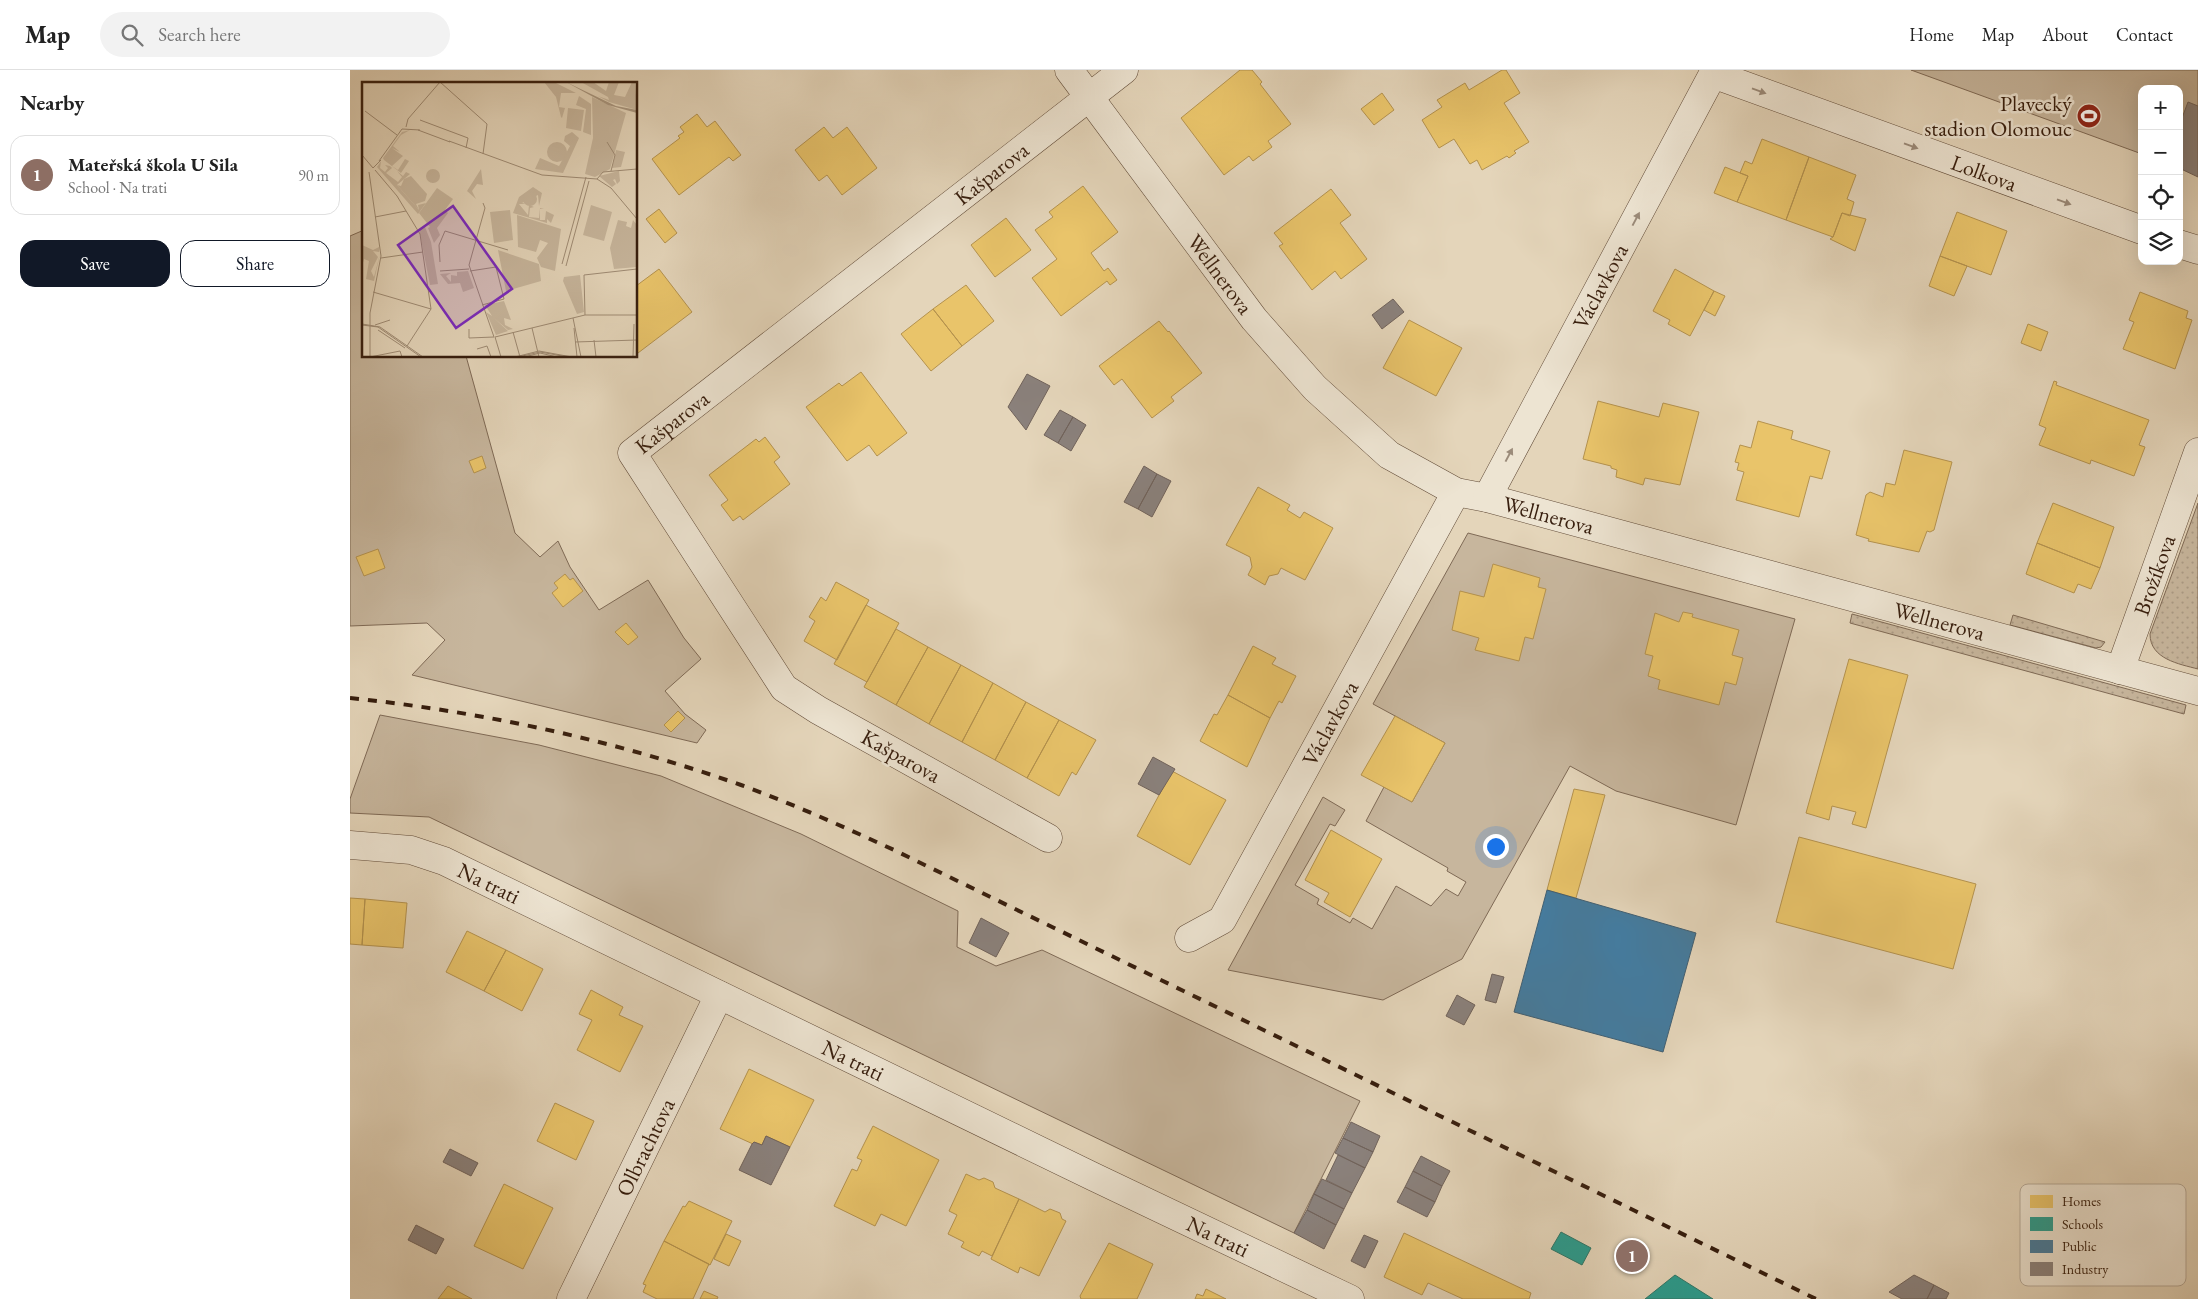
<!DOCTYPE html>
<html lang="en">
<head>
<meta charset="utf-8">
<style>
  :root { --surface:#fff; --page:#f2f2f2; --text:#222; --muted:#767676; --line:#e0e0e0; --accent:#111827 }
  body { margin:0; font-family:"EB Garamond",serif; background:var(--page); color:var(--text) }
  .controls { position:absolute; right:15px; top:15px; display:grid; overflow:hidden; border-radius:10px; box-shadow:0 5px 20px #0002 }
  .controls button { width:45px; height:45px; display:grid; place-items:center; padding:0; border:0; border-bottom:1px solid var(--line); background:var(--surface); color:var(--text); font:25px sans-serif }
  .you { position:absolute; left:1145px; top:776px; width:18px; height:18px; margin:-12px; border:4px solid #fff; border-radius:50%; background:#1a73e8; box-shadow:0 0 0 8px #1a73e833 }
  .badge { display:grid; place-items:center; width:32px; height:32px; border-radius:50%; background:var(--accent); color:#fff; font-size:16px; font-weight:700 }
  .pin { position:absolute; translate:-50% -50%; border:2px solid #fff; box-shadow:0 1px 5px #0006 }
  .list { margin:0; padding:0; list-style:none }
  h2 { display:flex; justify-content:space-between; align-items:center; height:65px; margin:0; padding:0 20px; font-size:21px }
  h2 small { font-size:16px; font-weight:400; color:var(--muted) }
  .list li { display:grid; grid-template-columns:32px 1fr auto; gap:15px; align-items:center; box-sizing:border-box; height:80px; margin:0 10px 10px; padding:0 10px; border:1px solid var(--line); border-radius:15px }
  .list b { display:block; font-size:19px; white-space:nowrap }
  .list p { margin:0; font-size:16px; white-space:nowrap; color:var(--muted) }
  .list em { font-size:16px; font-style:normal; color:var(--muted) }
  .actions { display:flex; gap:10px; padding:15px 20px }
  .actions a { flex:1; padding:11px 0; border:1px solid var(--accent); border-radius:15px; text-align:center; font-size:18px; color:var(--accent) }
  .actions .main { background:var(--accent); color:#fff }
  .icon { flex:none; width:28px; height:28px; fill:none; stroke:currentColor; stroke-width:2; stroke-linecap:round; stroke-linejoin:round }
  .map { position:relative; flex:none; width:1848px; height:1229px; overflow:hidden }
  header { display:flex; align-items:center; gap:30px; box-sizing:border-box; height:70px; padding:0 25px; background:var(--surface); border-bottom:1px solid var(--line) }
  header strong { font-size:24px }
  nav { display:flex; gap:28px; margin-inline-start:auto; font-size:18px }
  .search { width:350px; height:45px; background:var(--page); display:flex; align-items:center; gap:12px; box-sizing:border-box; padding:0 18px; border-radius:28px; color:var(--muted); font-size:19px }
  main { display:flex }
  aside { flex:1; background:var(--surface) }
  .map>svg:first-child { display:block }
  .grass { fill:url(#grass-dots); stroke:#7f6a56 }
  .green { fill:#c7b69d; stroke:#7f6a56 }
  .homes { fill:#e9c46a; stroke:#b4924e }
  .schools { fill:#2a9d8f; stroke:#2e7768 }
  .public { fill:#457b9d; stroke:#415f72 }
  .industry { fill:#8a817c; stroke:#71635b }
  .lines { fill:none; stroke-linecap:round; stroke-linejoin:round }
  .minor-casing { stroke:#624c39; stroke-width:29 }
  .minor { stroke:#ede4d2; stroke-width:28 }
  .rail { stroke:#371e0e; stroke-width:4; stroke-dasharray:9 9; stroke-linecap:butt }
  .oneway { fill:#9b8b7a }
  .labels { text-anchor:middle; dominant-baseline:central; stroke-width:5; stroke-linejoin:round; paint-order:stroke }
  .poi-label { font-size:22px; fill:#371e0e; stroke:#ede4d2; text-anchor:end }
  .street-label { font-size:22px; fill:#371e0e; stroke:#ede4d2 }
  .inset-road { fill:none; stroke:#9f8c75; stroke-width:1 }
  .view { fill:#7b2cbf; fill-opacity:0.15; stroke:#7b2cbf; stroke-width:2.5 }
  .inset-edge { fill:none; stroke:#371e0e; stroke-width:2.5 }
  .key { fill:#ede4d2; stroke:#b6a997; stroke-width:1 }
  .key-label { font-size:14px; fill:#371e0e }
</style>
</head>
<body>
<header>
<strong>Map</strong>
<div class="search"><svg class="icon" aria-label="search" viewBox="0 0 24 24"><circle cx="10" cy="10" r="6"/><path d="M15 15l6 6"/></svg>Search here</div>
<nav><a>Home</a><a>Map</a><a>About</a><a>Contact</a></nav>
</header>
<main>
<aside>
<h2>Nearby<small></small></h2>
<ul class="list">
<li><span class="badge" style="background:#8d6e63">1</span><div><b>Mateřská škola U Sila</b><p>School · Na trati</p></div><em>90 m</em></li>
</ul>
<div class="actions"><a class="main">Save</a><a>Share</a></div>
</aside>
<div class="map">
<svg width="1848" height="1229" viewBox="0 0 1848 1229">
  <defs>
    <pattern id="grass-dots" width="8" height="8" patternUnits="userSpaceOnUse" patternTransform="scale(1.25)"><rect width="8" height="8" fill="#c7b69d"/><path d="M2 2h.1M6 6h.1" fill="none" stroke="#ac9c86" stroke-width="1.8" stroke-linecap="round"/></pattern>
  </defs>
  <rect width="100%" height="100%" fill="#e4d5ba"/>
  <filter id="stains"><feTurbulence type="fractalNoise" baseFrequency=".004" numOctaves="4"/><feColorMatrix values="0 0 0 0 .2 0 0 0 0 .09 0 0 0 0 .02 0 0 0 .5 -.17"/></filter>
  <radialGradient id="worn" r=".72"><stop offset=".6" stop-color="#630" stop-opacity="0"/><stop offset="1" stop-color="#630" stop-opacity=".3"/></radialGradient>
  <path class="grass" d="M1848,433V599C1829,594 1800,589 1800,564Z
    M1502,544L1836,635L1834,644L1500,553Z
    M1663,545L1755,572L1751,577L1746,578L1660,555Z"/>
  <path class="green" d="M1561,0H1848V36L1829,56V19H1792V84Z
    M14,160V286H116L165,463L190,487L208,471L220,497L249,540L298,510L334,568L351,589L315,621L335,644L356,660L347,673L62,605L95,570L77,553L0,556V166Z
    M1118,463L1445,549L1386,755L1266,721L1220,696L1112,889L1033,930L878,900L973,727L995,740L985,756L980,754L945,815L969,829L967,834L1000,853L1003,848L1022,859L1046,816L1081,836L1096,819L1108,826L1116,812L1097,801L1098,798L1016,751L1034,717L1062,732L1095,673L1023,634Z
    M30,645L189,675L311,706L451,764L608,841L607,877L646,896L692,880L1010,1031L944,1163L79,747L0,743V729Z"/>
  <path class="homes" d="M890,0H902L912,12L910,14L941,54L918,71L922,77L903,91L899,86L874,105L831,48Z
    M1152,0H1156L1170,23L1154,33L1179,72L1164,81L1166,83L1159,88L1157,86L1132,100L1127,90L1120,94L1104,69L1089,78L1072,50L1092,37L1087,30L1115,13L1119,20Z
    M1032,23L1044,40L1024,55L1011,39Z
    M347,44L357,57L365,51L391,85L383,91L379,87L329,125L302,89L330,68L328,66L334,62L330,57Z
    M474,57L483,68L497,57L527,98L492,125L477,105L469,111L445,80Z
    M1412,69L1459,87L1436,150L1387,132L1398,106L1390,103L1395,91L1402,94Z
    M1459,87L1506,105L1497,129L1504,132L1500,146L1492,143L1483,167L1436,150Z
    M1375,97L1398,106L1387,132L1364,123Z
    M733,116L768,162L741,183L754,201L758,198L767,210L760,215L757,211L711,246L682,208L707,189L685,160L703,147L699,142Z
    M981,119L1001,145L990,153L1017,189L991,209L985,201L962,220L929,176L933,174L924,163Z
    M309,139L327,163L315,173L296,149Z
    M1607,142L1657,161L1641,205L1590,186Z
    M1492,143L1516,149L1505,181L1480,169L1483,167Z
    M656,148L681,180L645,207L621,175Z
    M1590,186L1617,196L1604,226L1579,216Z
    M309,199L342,242L288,283L286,281V216Z
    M1325,199L1364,221L1340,266L1318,254L1320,250L1303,241Z
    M616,215L644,251L612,276L583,239Z
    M1364,221L1375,226L1365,246L1354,240Z
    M1790,222L1838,241L1836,248L1842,250L1825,299L1773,279L1784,252L1779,250Z
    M583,239L612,276L581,301L551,264Z
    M1059,250L1112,278L1086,326L1033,298Z
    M809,251L818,262L819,261L852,303L821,327L824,331L802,348L772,309L764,315L749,296Z
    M1678,254L1698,262L1691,281L1671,273Z
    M511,302L557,363L527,386L519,375L497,391L456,337L489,313L492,316Z
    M1704,311L1707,312L1706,315L1799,350L1789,375L1795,377L1784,406L1741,390L1740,394L1689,375L1696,358L1689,355Z
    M1248,331L1309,347L1313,333L1349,342L1330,415L1295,408L1293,415L1266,407L1267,400L1261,398V396L1233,389Z
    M1408,351L1443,361L1441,369L1480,381L1472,409L1460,406L1449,447L1386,430L1394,402L1387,400L1389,393L1385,392L1390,375L1401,378Z
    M415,367L430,387L424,392L440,414L393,450L390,446L383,451L371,435L378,430L359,405L406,369L409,372Z
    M1554,380L1602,392L1584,460L1580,462L1577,461L1569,482L1518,471L1519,469L1506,465L1516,425L1520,422L1533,427L1536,413L1545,415Z
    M132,386L136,398L124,403L119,391Z
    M908,417L940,435L937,440L950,448L954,442L983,458L955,510L931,498L928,504L919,506L915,515L898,505L902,497L900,487L876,475Z
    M1703,433L1764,457L1750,498L1687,473Z
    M1687,473L1750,498L1741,519L1728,514L1724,523L1676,504Z
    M28,479L35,498L14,506L6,487Z
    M1143,494L1190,508L1188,517L1196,519L1183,569L1175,567L1169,591L1125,580L1129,568L1102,560L1110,521L1134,527Z
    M215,504L220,510L223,508L233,521L213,537L202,523L208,518L204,513Z
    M486,512L519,530L487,590L454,571L465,551L459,547L471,527L476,531Z
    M516,535L549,553L517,612L484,594Z
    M1333,542L1343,544L1342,547L1389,560L1382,585L1393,588L1386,615L1375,612L1369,635L1308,619L1310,610L1298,606L1303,586L1295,584L1305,543L1329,552Z
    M276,553L288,567L278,575L265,562Z
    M546,559L578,577L546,635L514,617Z
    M903,576L926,588L922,594L946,606L932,633L929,631L920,648L878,625Z
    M578,577L611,595L579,654L546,635Z
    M1499,589L1558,605L1516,758L1502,754L1506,742L1482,736L1479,750L1456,743Z
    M611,595L643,613L612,672L579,654Z
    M643,613L676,632L645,690L612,672Z
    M878,625L920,648L897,697L850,671L864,644L867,645Z
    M676,632L709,650L677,708L645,690Z
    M328,641L335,648L321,662L314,655Z
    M1045,646L1095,673L1062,732L1011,705Z
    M709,650L746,670L726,705L722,702L709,726L677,708Z
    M822,701L876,730L840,795L787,766Z
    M1224,719L1255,725L1226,828L1197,820Z
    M981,760L1032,789L1000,847L974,832L979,823L955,810Z
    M1449,767L1626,814L1603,899L1426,852Z
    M0,828L15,829L12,875L0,874Z
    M15,829L57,833L53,878L12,875Z
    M117,861L156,880L134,921L96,902Z
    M156,880L193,899L172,941L134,921Z
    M241,920L273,937L269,945L293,956L270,1002L227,980L242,950L229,944Z
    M399,999L464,1030L440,1077L416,1066L412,1075L404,1072L403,1074L370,1059Z
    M205,1033L244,1051L226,1090L187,1071Z
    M523,1056L589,1090L556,1156L531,1144L525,1156L484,1136L502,1099L507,1101L512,1090L507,1088Z
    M616,1104L629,1110L634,1108L643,1112L645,1118L669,1129L642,1186L632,1181L629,1186L611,1177L614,1172L598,1164L607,1145L599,1141Z
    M154,1114L203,1138L173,1199L124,1176Z
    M669,1129L695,1142L700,1139L710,1143L712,1149L716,1151L689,1206L670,1197L668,1203L641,1189Z
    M339,1131L382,1151L360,1195L314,1171L333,1136L335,1137Z
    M1054,1163L1181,1223L1179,1229H1113L1078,1213L1072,1225L1034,1207Z
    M376,1164L391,1171L379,1196L364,1189Z
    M314,1171L359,1194L343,1229H307L293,1222L296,1215L293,1214Z
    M759,1173L803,1194L787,1229H731L730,1226Z
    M98,1216L122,1229H88Z
    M856,1219L876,1229H845L847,1224L853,1226Z
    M354,1221L368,1227L367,1229H350Z"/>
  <path class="schools" d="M1211,1162L1241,1178L1232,1195L1201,1179Z
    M1325,1205L1363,1229H1295Z"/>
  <path class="public" d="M1197,820L1346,863L1313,982L1164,942Z"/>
  <path class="industry" d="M1838,32L1848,36V107L1829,98V56Z
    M1043,229L1054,242L1032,259L1022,245Z
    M677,304L700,316L676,360L658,337Z
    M710,340L723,347L708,373L694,365Z
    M723,347L736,355L721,381L708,373Z
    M794,396L807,404L788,439L774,432Z
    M807,404L821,411L802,447L788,439Z
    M803,687L825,699L809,725L788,714Z
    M631,848L659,863L646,887L619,873Z
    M1142,904L1154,907L1146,933L1135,930Z
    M1107,925L1125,935L1114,955L1096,946Z
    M1001,1052L1030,1066L1023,1082L993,1068Z
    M416,1066L440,1077L421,1115L389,1100L402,1074L404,1072L412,1075Z
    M993,1068L1023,1082L1015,1098L985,1083Z
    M100,1079L128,1093L121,1106L93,1092Z
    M988,1085L1015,1098L1002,1123L976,1110Z
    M1071,1086L1100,1101L1092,1116L1063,1101Z
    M1063,1101L1092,1116L1085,1132L1055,1117Z
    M972,1109L1002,1123L994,1139L964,1124Z
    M1055,1117L1085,1132L1077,1147L1047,1132Z
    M964,1124L994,1139L986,1155L957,1140Z
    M957,1140L986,1155L974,1179L944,1163Z
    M66,1155L94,1169L86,1184L58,1170Z
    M1014,1165L1028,1171L1015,1198L1001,1191Z
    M1564,1205L1584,1215L1577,1229H1552L1539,1222Z
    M1584,1215L1599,1223L1596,1229H1577Z"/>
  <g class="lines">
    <defs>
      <g id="minor">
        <path id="s1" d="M719,0L904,249L965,318L1039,385L1106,422L1137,428L1848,621"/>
        <path d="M1829,174L1848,180"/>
        <path id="s2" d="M1137,428L1363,4L1792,160"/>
        <path id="s3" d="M1770,600L1848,382"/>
        <path id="s4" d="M698,768L468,640L434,618L282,383L774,0"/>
        <path id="s5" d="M0,775L61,780L94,791L744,1107L1000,1229"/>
        <path id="s6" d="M839,868L872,850L1106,422"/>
        <path id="s7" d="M221,1229L369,925"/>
      </g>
    </defs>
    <use href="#minor" class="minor-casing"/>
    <use href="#minor" class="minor"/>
    <path class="rail" d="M0,628C134,642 263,670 391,715C443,734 494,757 544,780L1466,1229"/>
  </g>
  <defs><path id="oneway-solid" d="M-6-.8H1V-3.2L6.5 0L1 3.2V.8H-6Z" transform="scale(1.25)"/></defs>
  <g class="oneway">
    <use href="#oneway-solid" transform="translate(1409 21) rotate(20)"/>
    <use href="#oneway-solid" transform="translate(1561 76) rotate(20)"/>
    <use href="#oneway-solid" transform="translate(1714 132) rotate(20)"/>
    <use href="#oneway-solid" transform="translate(1286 149) rotate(-62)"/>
    <use href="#oneway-solid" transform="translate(1159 385) rotate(-62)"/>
  </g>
  <defs>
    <symbol id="stadium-disc" viewBox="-11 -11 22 22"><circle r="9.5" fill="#8f2418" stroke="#ede4d2"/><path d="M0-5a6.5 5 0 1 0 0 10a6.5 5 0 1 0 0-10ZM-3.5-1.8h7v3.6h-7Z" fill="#fff"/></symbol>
  </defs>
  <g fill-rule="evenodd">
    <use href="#stadium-disc" x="1725" y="32" width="28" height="28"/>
  </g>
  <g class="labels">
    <g class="poi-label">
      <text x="1722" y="33">Plavecký<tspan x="1722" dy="25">stadion Olomouc</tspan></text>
    </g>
    <g class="street-label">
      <text stroke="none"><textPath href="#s4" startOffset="1039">Kašparova</textPath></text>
      <text stroke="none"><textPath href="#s2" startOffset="769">Lolkova</textPath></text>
      <text stroke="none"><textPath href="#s1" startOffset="254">Wellnerova</textPath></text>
      <text stroke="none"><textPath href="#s2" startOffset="240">Václavkova</textPath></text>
      <text stroke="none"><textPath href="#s4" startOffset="634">Kašparova</textPath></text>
      <text stroke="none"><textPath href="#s1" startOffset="674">Wellnerova</textPath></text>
      <text stroke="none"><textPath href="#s3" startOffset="101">Brožíkova</textPath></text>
      <text stroke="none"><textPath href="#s1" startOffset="1079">Wellnerova</textPath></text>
      <text stroke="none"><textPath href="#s6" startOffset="262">Václavkova</textPath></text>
      <text transform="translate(551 686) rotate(29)">Kašparova</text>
      <text stroke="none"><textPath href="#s5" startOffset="146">Na trati</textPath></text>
      <text stroke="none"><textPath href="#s5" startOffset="551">Na trati</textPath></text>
      <text stroke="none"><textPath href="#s7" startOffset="169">Olbrachtova</textPath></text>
      <text stroke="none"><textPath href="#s5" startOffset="956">Na trati</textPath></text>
    </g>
  </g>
  <g transform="translate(12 12)">
    <rect width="275" height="275" fill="#e4d5ba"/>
    <path d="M230,15L264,31L248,87L233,95L223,92L231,56ZM48,48L39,53L31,64L38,70L30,66L41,74L30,84L36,88L43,77L47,79L39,91L22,78L21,76L40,50ZM254,68L263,70L259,85L250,86ZM19,79L18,86L23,90L26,86L23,83L28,84L30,86L24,91L36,100L40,95L35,89L41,94L44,90L48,92L35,103L57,128L56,123L64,121L56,132L15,85ZM119,87L121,103L115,102L110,109L114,117L105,109ZM257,89L258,99L255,102L253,97L251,98L254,102L250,105L237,94ZM171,105L180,111L177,124L176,113L160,121L165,122H157L166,133L167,123L172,125L168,126L167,135L177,136L178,126H182L178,127V138H183L184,129L192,133L189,141L185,137V141L151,131L157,115ZM0,163L11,168L17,165V170L11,169L16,175L9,189L12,195L18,172L12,199L4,197L7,179L2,177L0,184ZM218,193L222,230L215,232L201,199L202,195ZM142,219L149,238L142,236L143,243L151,247L146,248L132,236L146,249L134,253L124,230L130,234L123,223Z" fill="#c7b69d"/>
    <path d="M182,0H192L214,11H199L197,25L203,26L200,36L199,35L194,15ZM219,0H231L244,9L247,0H257L252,13L263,15L270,0H273L275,28L247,20L236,14L247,18L246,15ZM217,14L229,22V53L221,50L224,27L214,23ZM210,50L217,56L201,91L173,87L178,76L197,84L208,64L202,59L203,54Z" fill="#c7b69d"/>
    <path d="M206,26L222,28L219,49L204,46ZM185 70a10 10 0 1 1 20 0a10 10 0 1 1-20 0ZM64 94a7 7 0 1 1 14 0a7 7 0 1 1-14 0ZM49,94L65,112L63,119L54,122L57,128L35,103L39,104L42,97ZM75,106L91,117L83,128L86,131L75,146L78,153L72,161L66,146L68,145L57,131ZM161 117a7 7 0 1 1 14 0a7 7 0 1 1-14 0ZM229,123L250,130L242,159L221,153ZM148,128L151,158L132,161L128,130ZM155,133L199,147L193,189L179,185L175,176L186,161L178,158L174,170L156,165ZM256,138L265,140L264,144L269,146L271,138L275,143V185L252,187L248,166ZM63,145L69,160L76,202L68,203L57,147ZM136,168L177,182L179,199L144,209ZM106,189L112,206L101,210L98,201L86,202L78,192L89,191L84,194L89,200V193L95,194V190Z" fill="#c7b69d"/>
    <path d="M204,0L254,24L275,28V31L246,23Z" fill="#a99780"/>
    <path class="inset-road" d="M78,0L125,42L121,72M3,29L35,53M58,38L106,56L104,66M44,45L46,37L78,0M56,48L88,60M87,59L180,93L235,97L249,106L275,137M245,60L253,73L249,89M0,73L11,86L19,78M17,79L40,47L58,48M13,88L35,114L58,152L69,227M7,90L19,174L8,231V275M235,97L241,90L275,87M13,135L44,129M19,176L61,170M78,180L77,163L83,149L146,168M200,182L224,95M204,184L227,99M78,189L107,187M108,189L134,185L142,217L120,223M11,210L69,227M223,233L222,193L275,187M211,236L219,275M0,242L18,245L61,275M0,243L16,245L59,275M13,243L28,238M170,246L177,275M212,246L215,275M107,247V256L132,255L107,183L123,126L121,121M16,248L43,266M151,250L158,275M232,258L234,275M213,260L275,258M45,264L69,227M115,267L125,264L129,275M8,275L38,269L40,275M139,275L133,255L223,233H275M153,275L177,269L210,275M156,275L178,270L206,275M162,275L178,271L195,275M271,275L272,242"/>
    <path class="view" d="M91,124L150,207L94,246L36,163Z"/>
    <rect width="275" height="275" class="inset-edge"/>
  </g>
  <rect x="1670" y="1114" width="166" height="102" rx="8" class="key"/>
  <rect x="1680" y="1125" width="23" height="13" fill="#e9c46a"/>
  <rect x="1680" y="1147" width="23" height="14" fill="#2a9d8f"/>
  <rect x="1680" y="1170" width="23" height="13" fill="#457b9d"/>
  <rect x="1680" y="1192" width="23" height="14" fill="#8a817c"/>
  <g class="key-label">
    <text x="1712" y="1136">Homes</text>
    <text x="1712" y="1159">Schools</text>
    <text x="1712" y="1181">Public</text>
    <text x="1712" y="1204">Industry</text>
  </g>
  <rect width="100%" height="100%" filter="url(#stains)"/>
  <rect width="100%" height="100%" fill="url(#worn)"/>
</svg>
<div class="controls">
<button>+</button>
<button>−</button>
<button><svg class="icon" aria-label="locate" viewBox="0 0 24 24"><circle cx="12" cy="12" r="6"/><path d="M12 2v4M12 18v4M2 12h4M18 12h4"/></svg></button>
<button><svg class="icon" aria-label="layers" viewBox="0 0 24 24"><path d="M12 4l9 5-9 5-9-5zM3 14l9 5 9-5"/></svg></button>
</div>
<div class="you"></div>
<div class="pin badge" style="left:1282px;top:1186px;background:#8d6e63">1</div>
</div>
</main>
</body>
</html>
